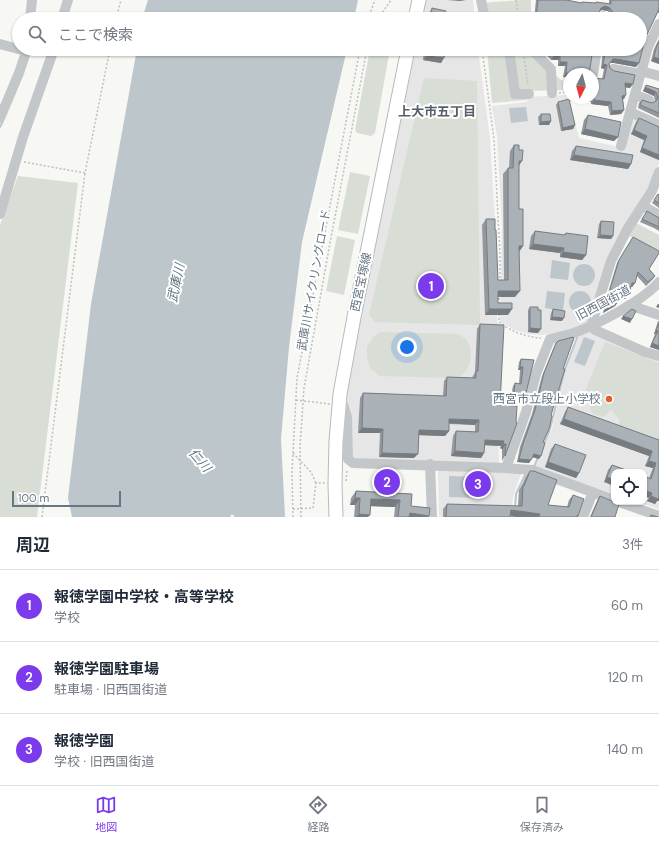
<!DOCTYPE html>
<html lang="ja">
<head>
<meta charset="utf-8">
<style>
  :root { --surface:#fff; --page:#f2f2f3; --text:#1f2937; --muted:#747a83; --line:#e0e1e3; --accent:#7c3aed }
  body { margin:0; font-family:"DM Sans","Noto Sans JP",sans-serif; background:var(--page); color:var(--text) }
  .controls { position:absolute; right:12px; bottom:12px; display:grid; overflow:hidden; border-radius:8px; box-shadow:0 1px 3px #0004 }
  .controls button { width:36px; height:36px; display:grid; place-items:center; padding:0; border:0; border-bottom:1px solid var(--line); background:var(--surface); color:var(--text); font:20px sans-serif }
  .compass { position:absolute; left:563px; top:68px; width:36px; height:36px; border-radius:50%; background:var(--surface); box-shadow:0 1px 3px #0004; rotate:186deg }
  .scale { position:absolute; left:12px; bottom:10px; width:109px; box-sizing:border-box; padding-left:4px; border:2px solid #677684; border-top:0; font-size:11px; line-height:14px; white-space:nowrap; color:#677684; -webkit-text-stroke:3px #fff; paint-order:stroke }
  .you { position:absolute; left:407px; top:347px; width:14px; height:14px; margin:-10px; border:3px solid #fff; border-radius:50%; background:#1a73e8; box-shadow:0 0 0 6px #1a73e833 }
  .badge { display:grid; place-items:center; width:26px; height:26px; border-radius:50%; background:var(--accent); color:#fff; font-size:13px; font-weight:700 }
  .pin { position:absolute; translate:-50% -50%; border:2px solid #fff; box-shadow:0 1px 4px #0006 }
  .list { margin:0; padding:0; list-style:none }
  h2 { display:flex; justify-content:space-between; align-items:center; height:52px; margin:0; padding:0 16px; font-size:17px }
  h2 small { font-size:13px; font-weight:400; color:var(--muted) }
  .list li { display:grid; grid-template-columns:26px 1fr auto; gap:12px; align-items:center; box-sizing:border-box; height:72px; padding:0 16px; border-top:1px solid var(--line) }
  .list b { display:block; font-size:15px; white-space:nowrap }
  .list p { margin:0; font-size:13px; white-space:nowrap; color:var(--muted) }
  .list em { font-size:13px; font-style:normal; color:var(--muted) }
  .icon { flex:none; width:22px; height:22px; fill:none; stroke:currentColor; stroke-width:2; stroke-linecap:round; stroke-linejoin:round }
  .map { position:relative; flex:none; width:659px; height:517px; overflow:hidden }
  .search { position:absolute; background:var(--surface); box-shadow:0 1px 3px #0004; left:12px; right:12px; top:12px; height:44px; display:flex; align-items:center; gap:10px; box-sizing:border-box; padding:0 14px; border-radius:22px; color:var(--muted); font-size:15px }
  .sheet { height:268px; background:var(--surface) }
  nav { display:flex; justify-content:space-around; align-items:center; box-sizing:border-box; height:56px; border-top:1px solid var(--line); background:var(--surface); font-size:11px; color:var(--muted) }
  nav a { display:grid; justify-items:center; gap:2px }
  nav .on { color:var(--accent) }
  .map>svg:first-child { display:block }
  .built { fill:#e5e6e5 }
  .green { fill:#d8ded5 }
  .water { fill:#bdc6cb }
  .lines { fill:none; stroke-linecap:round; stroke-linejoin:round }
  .stream { stroke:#bdc6cb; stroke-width:2 }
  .major-casing { stroke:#b6babe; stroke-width:15 }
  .path { stroke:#bdbfc1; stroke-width:1.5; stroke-dasharray:2 2; stroke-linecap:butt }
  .minor { stroke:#c3c7ca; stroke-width:10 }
  .major { stroke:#fff; stroke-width:13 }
  .wall { fill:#92989d }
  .shaded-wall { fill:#777c80 }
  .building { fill:#aab1b7; stroke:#777c80 }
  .poi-dot { fill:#df5f2d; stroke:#fff; stroke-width:1.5 }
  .labels { text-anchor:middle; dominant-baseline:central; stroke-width:4; stroke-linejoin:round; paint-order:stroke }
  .street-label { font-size:12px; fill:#677684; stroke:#fff }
  .poi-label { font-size:12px; fill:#677684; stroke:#fff; text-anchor:end }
  .neighbourhood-label { font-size:13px; font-weight:bold; fill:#555f6a; stroke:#fff }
  .water-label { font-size:13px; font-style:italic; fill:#637780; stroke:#fff }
</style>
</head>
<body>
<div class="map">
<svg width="659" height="517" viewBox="0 0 659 517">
  <rect width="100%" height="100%" fill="#f7f7f4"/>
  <path class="built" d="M426,0H473L475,19H422Z
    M416,49H478L490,139L497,254V323L502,329L498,424L499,465L354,460L351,453L345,397L358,318Z
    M568,95L579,138L623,148L630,116L659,129V163L647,193L609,261L586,324L571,330L543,335L529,334L515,330L500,322L502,227L497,136L492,106L527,102V97Z
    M588,331L643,356L659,361V509L638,502H644V472H614V494L533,466L552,429L566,370L579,335Z
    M438,469L522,471L513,496L511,517H439Z"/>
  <path class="green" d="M521,0H531V19H484L482,3Z
    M370,49H390L375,133L371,136L357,133L355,130Z
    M487,49H532L534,59L568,85L567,90L525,91L526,100L492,103Z
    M424,78L477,81L480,325L375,322L369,315Z
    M350,172L370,176L358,234L338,230Z
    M18,176L78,183L37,517H0V225Z
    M636,223L659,235V254L629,236Z
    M337,236L355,240L344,295L326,291Z
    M381,332L458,334C460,336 464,337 466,339C474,349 472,367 462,375C459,377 455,377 452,378L380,376L370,368L367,359V347L374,336Z
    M605,342L659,363V442L618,428L620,420L611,410L604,417L592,414L585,391Z"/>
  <path class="water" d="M148,0H358L354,19H142Z
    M137,49H347L302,242L289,347L281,439L285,517H235L232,514L230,517H72L68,498L91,304Z
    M526,107L528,121L511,123L509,108Z
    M552,260L570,263L568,280L550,278Z
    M573 275a11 11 0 1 1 22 0a11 11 0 1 1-22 0Z
    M569 302a11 11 0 1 1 22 0a11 11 0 1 1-22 0Z
    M547,291L565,293L563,311L545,308Z
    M584,337L595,341L585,366L574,362Z
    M449,476L476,477V498L449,497Z"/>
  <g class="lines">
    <path class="stream" d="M0,127L3,121
      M544,444L550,429L565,369L577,338
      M534,467L538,457
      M515,508L516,494L526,473"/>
    <defs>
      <path id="major" d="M415,19L419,0
        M336,517L335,484L336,441L340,394L354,317L408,49"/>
    </defs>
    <use href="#major" class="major-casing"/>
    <path class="path" d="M516,0L519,19
      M116,19L121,0
      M368,19L375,0
      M378,19L391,0
      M482,49L494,139L500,254V282
      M523,49L528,85
      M559,93L566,92
      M24,162L85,173L110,49
      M499,304V296
      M499,314V322C510,331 526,337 541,338
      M296,400L330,404
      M293,453L311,472L316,483
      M346,481L347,469
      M293,509L313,508L316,483H325
      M42,517L85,173
      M293,517L292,472L297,378L360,49
      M301,517L300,446L304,388L330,243L367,49"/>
    <path class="minor" d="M481,0L485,19
      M30,19L32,0
      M62,19L68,0
      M602,19L603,16
      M659,24L648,47L630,112L659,125
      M0,44L26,51
      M509,49L515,94H529
      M534,49L536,54L551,69L552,93
      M613,69L640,74
      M641,71L659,76
      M593,74L597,49
      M635,95L649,100
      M0,118L19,73L27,49
      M621,146L630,112
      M659,172L652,191L628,228L611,261L591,326L595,330L645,352L659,356
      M643,206L659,215
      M0,214L23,137L54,49
      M629,305L659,315
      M341,398L347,417L348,459L353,463L506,468L526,412L536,374L550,339C558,337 567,335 574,333C598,324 643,301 659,282
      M430,464L432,517
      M506,468L532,470L614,500
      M619,502L659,516
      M583,517L593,492"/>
    <use href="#major" class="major"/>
  </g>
  <path class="wall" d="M536,0H566L582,3V2L595,3L596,2L609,4V0H659V13H657L645,39L636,67L614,63H610L609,64L610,68L630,88L626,87L624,99H623L624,110L621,114L610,115L608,106L591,104V102L570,101V98H593L602,79L604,69L601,68L603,49H640V19H609V15L608,11L602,10L600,11L599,13L600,19H534Z
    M432,8L445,14L448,18L466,19H428L429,13Z
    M659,39V64L651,61L654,49Z
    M424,49H446L441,63L423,60Z
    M541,49H593L569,74L563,77L565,66H558V60H551Z
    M646,85L659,89V118L638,108L639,103L642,100L652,103L655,102L654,96L643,91Z
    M558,102L575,125L573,129L561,131L556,105Z
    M541,114L551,121L549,125H539L538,117Z
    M588,115L618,137L614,141L581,134L584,120Z
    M639,118L659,127V160L640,152L644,140L631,134L636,122Z
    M514,145L519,165V209L523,246L519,252L515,297H498V303L508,315H485L482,225L486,219L498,280H504L503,174L508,168H509L510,151Z
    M576,146L631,164L628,169L570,160L572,151Z
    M658,194L659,195V208L652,203Z
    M647,211L659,218V231L654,228L640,222Z
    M601,221L613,236L611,239L597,238L599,224Z
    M535,231L564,235L566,233L586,255L582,260L560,257V253L529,249L531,236Z
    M633,237L649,269L655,276L653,279L646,286L637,276L635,283L632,287L631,286L628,296L625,299L608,293L617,263Z
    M607,299L617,303L615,306L603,313L605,302Z
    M530,307L538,333L528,332V310Z
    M553,309L562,321L550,320L551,313Z
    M658,321H659V350L650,347L655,334H654Z
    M480,324L500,405L517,406L505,456L502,461V449L500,448L501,446L484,445V453L481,458L451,456L453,436L456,431L475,432V425L449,424V431L445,436L418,435L414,458L379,457L380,433H358L360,398L363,393L443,396L444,381L447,377L472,378L475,372L477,329Z
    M556,343L563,369L543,442L539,459L532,457L529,463L517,462L520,447L532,414L542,376L554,347Z
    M521,359L534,360L522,400L519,399V398L511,396L513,386L515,383L519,384L520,370H518L519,362Z
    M568,407L659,440L657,501L655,504L647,501L649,498V478L653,468L645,466L649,456L560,424L565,412Z
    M555,444L579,473L576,478L545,467L551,449Z
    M612,465L632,472L604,482L608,470Z
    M530,471L548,505L567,507L569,500L573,495L578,516V517H516L510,516V517H443V509L447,504L518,506L519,490L522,485L526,476Z
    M356,491L412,494L411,506L428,517H394L395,507L371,506L368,517H354L355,505H350L351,498Z
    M600,496L615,517H590L597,501Z"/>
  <path class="shaded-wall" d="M447,0H466L460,1Z
    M605,6L610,8L608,11L602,10L598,11L601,8Z
    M427,56L444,58L441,63L423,60Z
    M554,56H560L558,60H551Z
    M654,57L659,59V64L651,61Z
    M613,59H616L639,63L636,67L614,63H610L607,67Z
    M560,62H567L565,66H558Z
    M603,64L607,65L604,69L601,68Z
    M566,73L569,74V78L563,77Z
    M625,83L633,84L630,88L622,87Z
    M645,87L656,92L654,96L643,91Z
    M626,95L624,99L620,100L622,96Z
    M572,98H594L591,102L570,101Z
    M594,100L611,102L608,106L591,104Z
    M624,110L621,114L610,115L612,111Z
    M551,121L549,125H539L541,122Z
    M575,125L573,129L561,131L563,128Z
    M585,129L618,137L614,141L581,134Z
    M634,130L647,136L644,140L631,134Z
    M642,148L659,155V160L640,152Z
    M574,155L631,164L628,169L570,160Z
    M519,161H522L518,167Z
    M600,235L613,236L611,239L597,238Z
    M533,244L564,248L560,253L529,249Z
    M519,246H523L519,252Z
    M563,252L586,255L582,260L560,257Z
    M632,283H635L632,287L630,286Z
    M610,289L628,296L625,299L608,293Z
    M498,291H520L515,297H494Z
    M617,303L615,306L603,313L605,309Z
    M658,304H659V308L656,307Z
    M489,309H512L508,315H485Z
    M623,316L632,319L630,323L621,319Z
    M552,317L564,318L562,321L550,320Z
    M530,328L541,329L538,333L528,332Z
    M656,330L658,331L655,334H654Z
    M652,343L659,346V350L650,347Z
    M520,367H523L520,370H518Z
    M514,393L521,394L519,398L511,396Z
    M521,396L525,397L522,400L519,399Z
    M449,419L479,420L475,425L446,423Z
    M564,419L652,451L649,456L560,424Z
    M362,428L383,429L380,433H358Z
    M419,430L449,431L445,436L415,435Z
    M485,440L504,441L501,446L481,445Z
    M503,444H506L502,449L500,448Z
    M455,451L484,453L481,458L451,456Z
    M382,453L418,454L414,458L379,457Z
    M534,454L541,456L539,459L532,457Z
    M519,459L531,460L529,463L517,462Z
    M649,461L656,463L653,468L645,466Z
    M548,462L579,473L576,478L545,467Z
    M607,477L614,480V486L604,482Z
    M644,490L652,493L649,498L644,496Z
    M651,496H659V501H657L655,504L647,501Z
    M355,498H360L355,505H350Z
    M371,499L400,500L395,507L366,506Z
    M511,510L540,514L538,517H516L507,516Z
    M410,513L429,516L428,517H407Z
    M359,514L370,515L368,517H356Z"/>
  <path class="building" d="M538,0H566L582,3V2L596,3V2L611,4V0H659V9L645,39L639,63L616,59H613L609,64L610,68L614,71L635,75L633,84L625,83L626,95L622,96L624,110L612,111L611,102L594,100V98H582H593V78L604,79L607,65L603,64L606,49H640V19H609L611,18L612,11L610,8L605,6L601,8L599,13L600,19H536Z
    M432,8L446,11L445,14L448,15V18L466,19H431Z
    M659,41V59L654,57L657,45Z
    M427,49H445L444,58L427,56Z
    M548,49H593L589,74L566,73L567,62H560V56H554Z
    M646,85L659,89V113L640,105L642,100L652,103L656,101L658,98L656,92L645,87Z
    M569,99L575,125L563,128L558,102Z
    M541,114H550L551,121L541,122Z
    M588,115L621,122L618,137L585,129Z
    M639,118L659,127V155L642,148L647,136L634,130Z
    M514,145H519V150H523L522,161H519V209H523V246H519L520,291H498V303H512V309H489L486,219H495V230H496L498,280H508V168H513Z
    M576,146L633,155L631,164L574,155Z
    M658,194L659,195V203L654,200Z
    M647,211L659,218V227L642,219Z
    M601,221L614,222L613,236L600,235Z
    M535,231L565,235L566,233L588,236L586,255L563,252L564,248L533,244Z
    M633,237L659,251V253L649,269L655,276L648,282L638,272L635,283H632L628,296L610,289L619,260Z
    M607,299L617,303L605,309Z
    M530,307H538V310H541V329L530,328Z
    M553,309L565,311L564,318L552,317Z
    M632,309L636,311L632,319L623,316Z
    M659,323V346L652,343L658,331L656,330Z
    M480,324L504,325L500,405L517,406L516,422L517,423L505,456L506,444H503L504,441L485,440L484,453L455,451L456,431L478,432L479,420L449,419V431L419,430L418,454L382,453L383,429L362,428L363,393L446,396L447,377L476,378V371H478Z
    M573,337L574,338L563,369H565L551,415L552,416L549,429L543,442L545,443L541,456L534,454L531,460L519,459L523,444L535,410L544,373L556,343L558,341Z
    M521,359L534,360L525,397L521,396V394L514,393L515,383L521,384L523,367H520Z
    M568,407L659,440V497L658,499L651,496L652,493L644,490V476L651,479L656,463L649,461L652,451L564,419Z
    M555,444L586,455L579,473L548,462Z
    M612,465L632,472H614V480L607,477Z
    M530,471H534L557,480L548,505L569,507L573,495L584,499L578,516L577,515V517H539L540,514L511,510L510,517H446L447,504L522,506L523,485L524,486Z
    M356,491L412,494L411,506L430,508L429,516L410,513L409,517H398L400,500L371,499L370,515L359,514L360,498H355Z
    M600,496L619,504L615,517H591Z
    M651,515L658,517H650Z"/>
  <circle class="poi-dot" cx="609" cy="399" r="4"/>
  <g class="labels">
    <g class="street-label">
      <text transform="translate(314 280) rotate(-80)">武庫川サイクリングロード</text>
      <text transform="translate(361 282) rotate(-78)">西宮宝塚線</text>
      <text transform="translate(603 303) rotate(-28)">旧西国街道</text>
    </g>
    <g class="poi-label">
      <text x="601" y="399">西宮市立段上小学校</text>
    </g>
    <g class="neighbourhood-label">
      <text x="437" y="111">上大市五丁目</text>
    </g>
    <g class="water-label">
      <text transform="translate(176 283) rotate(-78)">武庫川</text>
      <text transform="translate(200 460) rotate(49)">仁川</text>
    </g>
  </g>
</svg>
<div class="controls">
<button><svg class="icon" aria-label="locate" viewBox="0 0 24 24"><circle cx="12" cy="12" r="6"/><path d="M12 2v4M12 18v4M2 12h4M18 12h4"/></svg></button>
</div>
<svg class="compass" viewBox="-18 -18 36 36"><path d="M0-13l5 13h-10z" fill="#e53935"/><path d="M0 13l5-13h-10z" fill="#747a83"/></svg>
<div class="scale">100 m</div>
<div class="you"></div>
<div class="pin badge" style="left:431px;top:286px">1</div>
<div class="pin badge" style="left:387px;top:482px">2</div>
<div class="pin badge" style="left:478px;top:484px">3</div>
<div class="search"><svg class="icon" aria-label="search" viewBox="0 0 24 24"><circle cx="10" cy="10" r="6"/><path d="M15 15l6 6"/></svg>ここで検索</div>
</div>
<section class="sheet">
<h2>周辺<small>3件</small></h2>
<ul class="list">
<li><span class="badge">1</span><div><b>報徳学園中学校・高等学校</b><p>学校</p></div><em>60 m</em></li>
<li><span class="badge">2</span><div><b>報徳学園駐車場</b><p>駐車場 · 旧西国街道</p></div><em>120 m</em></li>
<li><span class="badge">3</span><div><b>報徳学園</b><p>学校 · 旧西国街道</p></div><em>140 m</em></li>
</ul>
</section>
<nav>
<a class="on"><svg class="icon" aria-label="map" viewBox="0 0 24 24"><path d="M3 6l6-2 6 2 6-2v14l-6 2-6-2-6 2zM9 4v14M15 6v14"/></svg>地図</a>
<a><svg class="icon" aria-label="directions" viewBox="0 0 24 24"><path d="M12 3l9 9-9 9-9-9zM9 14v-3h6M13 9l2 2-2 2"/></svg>経路</a>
<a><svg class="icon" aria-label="saved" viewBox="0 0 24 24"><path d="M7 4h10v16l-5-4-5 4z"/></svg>保存済み</a>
</nav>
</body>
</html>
